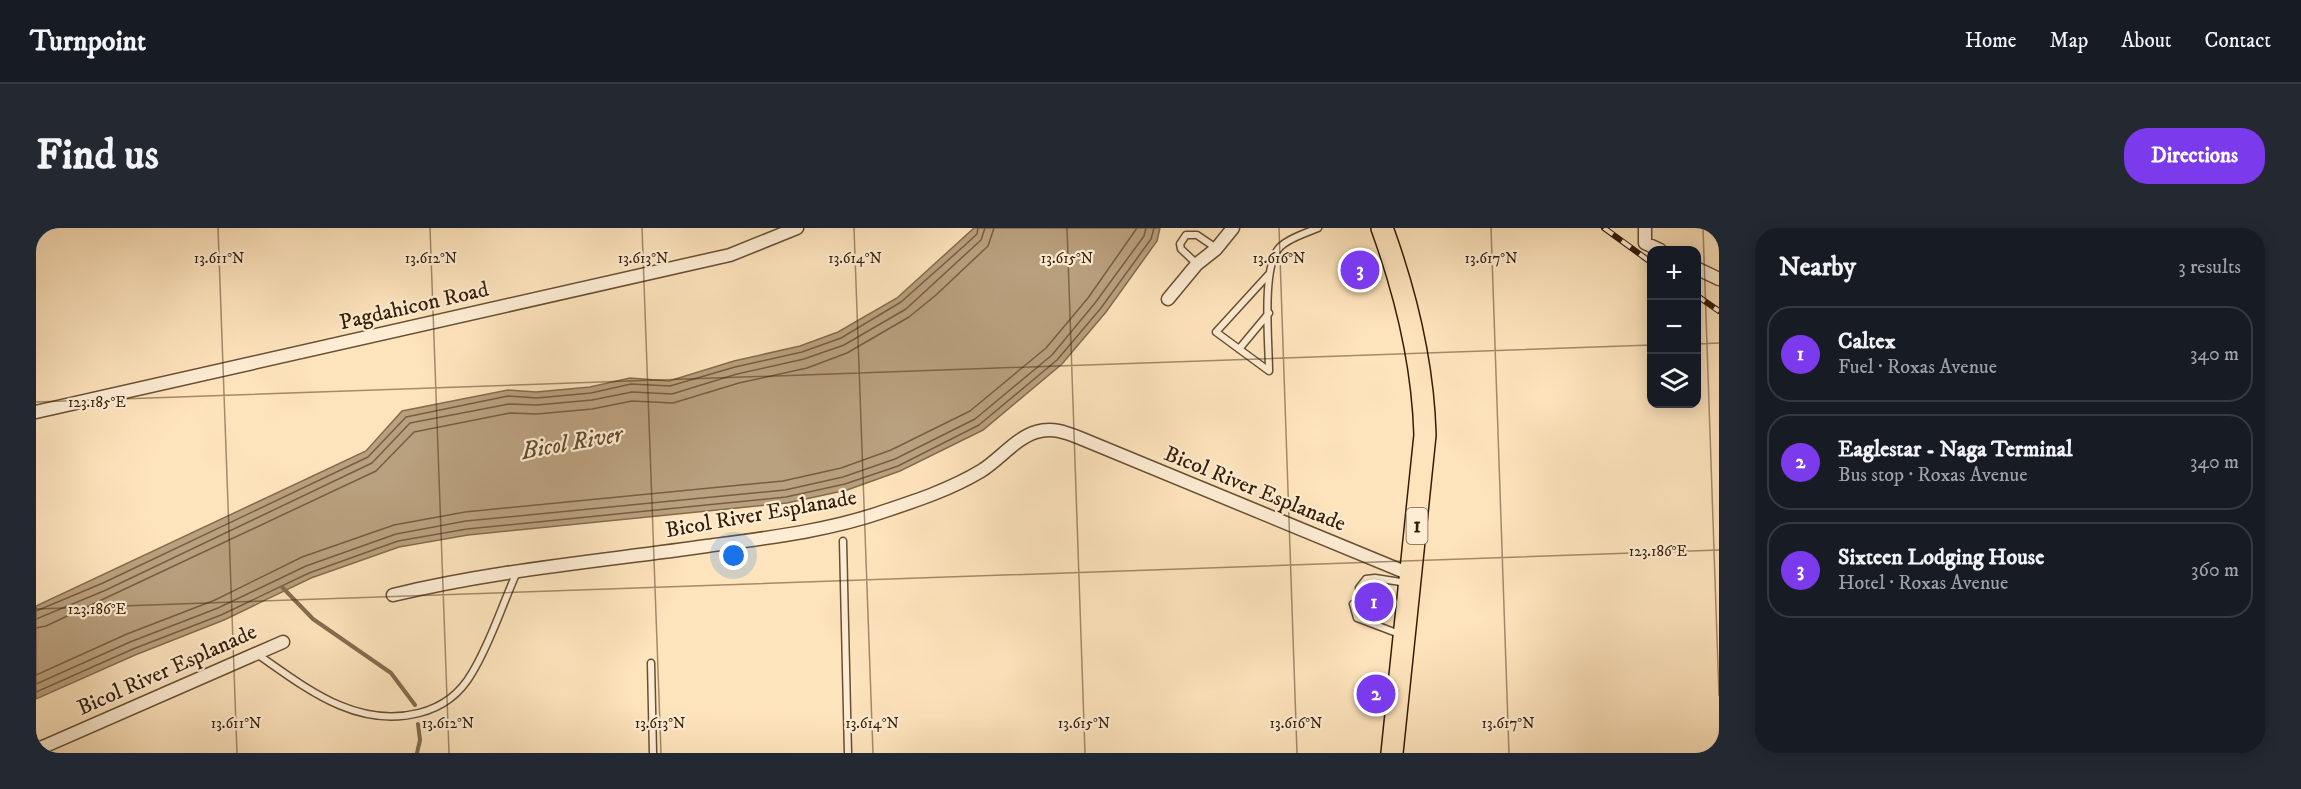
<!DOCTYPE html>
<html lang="en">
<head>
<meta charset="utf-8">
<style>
  :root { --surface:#171b24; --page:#242831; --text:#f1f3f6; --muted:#9ea1a6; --line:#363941; --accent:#7c3aed }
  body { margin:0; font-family:"IM FELL DW Pica",serif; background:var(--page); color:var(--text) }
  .controls { position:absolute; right:18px; top:18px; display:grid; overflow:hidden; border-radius:12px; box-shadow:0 3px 15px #0003 }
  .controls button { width:54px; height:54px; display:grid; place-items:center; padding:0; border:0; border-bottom:2px solid var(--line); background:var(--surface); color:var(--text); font:30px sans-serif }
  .you { position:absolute; left:698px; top:328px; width:21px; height:21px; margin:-15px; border:4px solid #fff; border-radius:50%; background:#1a73e8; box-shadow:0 0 0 9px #1a73e833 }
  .badge { display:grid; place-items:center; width:39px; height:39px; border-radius:50%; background:var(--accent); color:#fff; font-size:20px; font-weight:700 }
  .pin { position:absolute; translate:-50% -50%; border:3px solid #fff; box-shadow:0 2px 6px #0006 }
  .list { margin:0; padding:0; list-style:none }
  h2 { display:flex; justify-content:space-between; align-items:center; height:78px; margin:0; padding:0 24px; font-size:26px }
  h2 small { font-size:20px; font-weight:400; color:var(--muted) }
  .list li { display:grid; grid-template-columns:39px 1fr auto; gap:18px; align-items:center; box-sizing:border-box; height:96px; margin:0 12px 12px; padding:0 12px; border:2px solid var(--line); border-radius:24px }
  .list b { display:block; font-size:22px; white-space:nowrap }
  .list p { margin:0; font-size:20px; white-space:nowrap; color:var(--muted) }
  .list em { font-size:20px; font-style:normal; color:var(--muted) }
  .icon { flex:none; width:33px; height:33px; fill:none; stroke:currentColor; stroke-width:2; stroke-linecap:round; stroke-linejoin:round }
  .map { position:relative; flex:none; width:1683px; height:525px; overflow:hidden; border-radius:24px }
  header { display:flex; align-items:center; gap:36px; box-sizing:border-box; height:84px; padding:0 30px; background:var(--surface); border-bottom:2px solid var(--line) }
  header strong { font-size:28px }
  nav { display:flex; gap:33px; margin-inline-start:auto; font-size:21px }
  .intro { display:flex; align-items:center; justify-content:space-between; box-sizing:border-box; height:144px; padding:0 36px }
  h1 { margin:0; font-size:42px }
  .button { padding:15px 27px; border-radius:24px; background:var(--accent); color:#fff; font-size:21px; font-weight:700 }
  main { display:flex; gap:36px; padding:0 36px }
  aside { flex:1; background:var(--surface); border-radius:24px; box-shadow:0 3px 15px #0003 }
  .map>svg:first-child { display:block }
  .water { fill:#b9a07e; stroke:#836c4e; stroke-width:1.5 }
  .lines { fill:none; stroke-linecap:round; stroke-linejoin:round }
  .shore { stroke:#765e42; stroke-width:1.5 }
  .stream { stroke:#836c4e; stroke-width:4 }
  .lane-casing { stroke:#664f33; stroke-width:9 }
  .street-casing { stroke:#664f33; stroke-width:15 }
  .highway-casing { stroke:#331d05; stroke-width:24 }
  .lane { stroke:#feedd4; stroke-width:6 }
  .street { stroke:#feedd4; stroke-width:12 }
  .highway { stroke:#fee4bd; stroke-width:21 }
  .rail-casing { stroke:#331d05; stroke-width:6 }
  .rail { stroke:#feedd4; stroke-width:4; stroke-dasharray:11; stroke-linecap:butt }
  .ticks { fill:none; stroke:#331d05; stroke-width:1.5; stroke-opacity:0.45 }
  .labels { text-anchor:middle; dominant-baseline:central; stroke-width:4.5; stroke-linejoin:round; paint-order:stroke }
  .shield { fill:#feedd4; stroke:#705b43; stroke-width:1.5 }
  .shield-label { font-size:21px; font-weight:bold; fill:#331d05 }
  .street-label { font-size:22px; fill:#331d05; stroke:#feedd4 }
  .water-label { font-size:24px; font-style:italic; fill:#624b2f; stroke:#feedd4 }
  .ticks-label { font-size:15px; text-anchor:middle; fill:#331d05; stroke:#feedd4; stroke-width:4.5; stroke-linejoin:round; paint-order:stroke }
</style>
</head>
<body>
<header>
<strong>Turnpoint</strong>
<nav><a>Home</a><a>Map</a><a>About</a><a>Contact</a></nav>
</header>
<div class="intro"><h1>Find us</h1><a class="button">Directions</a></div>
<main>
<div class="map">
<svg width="1683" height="525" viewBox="0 0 1683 525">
  <rect width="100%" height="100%" fill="#fee4bd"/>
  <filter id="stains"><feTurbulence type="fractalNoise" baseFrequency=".00333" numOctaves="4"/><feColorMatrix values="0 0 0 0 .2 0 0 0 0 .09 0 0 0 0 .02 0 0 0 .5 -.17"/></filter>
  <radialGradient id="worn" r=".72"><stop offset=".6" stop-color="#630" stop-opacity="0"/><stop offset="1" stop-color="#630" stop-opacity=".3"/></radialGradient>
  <path class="water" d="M938,0H1124L1121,13L1070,84L1026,136L947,202L864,243L811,262L751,275L432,307L363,319L275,350L188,392L99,427L0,471V378L330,223L366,183L472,162L500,164L554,159L594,150L633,153L698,133L764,118L802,104L861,70Z"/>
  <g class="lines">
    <path class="shore" d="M0,383L67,355L332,229L370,189L472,168L501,170L555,165L595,156L634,158L699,139L766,124L805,110L865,74L928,18L941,6L942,0
      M0,391L70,362L336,235L374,195L473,176L501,177L556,172L596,164L636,166L701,146L768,131L808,117L870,81L945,12L949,0
      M0,400L10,398L340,243L378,204L474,185L501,186L556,181L596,173L637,175L703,155L771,140L811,125L873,89L900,67L952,18L958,0
      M0,447L91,406L179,372L266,329L358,297L429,284L747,253L805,240L855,222L934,183L1010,120L1052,70L1101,0
      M0,456L94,414L182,380L270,338L360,306L430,293L749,262L807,249L859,231L939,191L1016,127L1059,75L1108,8L1110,0
      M0,464L97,421L185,387L273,345L362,313L431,301L750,269L809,256L862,238L943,197L1021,132L1065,80L1115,11L1118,0"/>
    <path class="stream" d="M246,359L277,391L355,445L379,477
      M381,525L384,512L382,496"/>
    <defs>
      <path id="lane" d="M1161,36L1145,21L1144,16L1150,7H1161L1180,20
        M1233,46L1180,104L1233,143C1233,116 1225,37 1244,19C1253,10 1270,5 1282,0
        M1203,121L1233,85
        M807,313L812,525
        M1323,360L1330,351L1339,350L1371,355
        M1317,376L1321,390L1366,407
        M221,426C270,460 320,501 383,485C407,479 424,466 436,445C455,414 466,377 481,344
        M615,435L617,525"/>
      <path id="street" d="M1609,0V15L1624,22
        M1660,40L1683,51
        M1132,71L1161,36L1180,21L1197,0
        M0,184L694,27L761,0
        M357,367C460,342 566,333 671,318C731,310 792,303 849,283C882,272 915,261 945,243C963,232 980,210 1000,204C1016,199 1029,204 1044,210L1376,347
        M0,522L247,414"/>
      <path id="highway" d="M1346,0C1370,66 1387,136 1389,207L1356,525"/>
    </defs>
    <use href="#lane" class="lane-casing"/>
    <use href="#street" class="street-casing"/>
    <use href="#highway" class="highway-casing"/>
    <use href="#lane" class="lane"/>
    <use href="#street" class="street"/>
    <use href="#highway" class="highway"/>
    <defs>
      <path id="rail" d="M1568,0L1616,35
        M1660,67L1683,83"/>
    </defs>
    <use href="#rail" class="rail-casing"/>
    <use href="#rail" class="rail"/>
  </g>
  <path class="ticks" d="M182,0L201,525M394,0L413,525M606,0L625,525M818,0L837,525M1031,0L1049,525M1243,0L1261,525M1455,0L1473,525M1667,0L1683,468M1660,116L1683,115M0,174L1616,117M0,381L1683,322"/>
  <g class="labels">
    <rect class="shield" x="1370.5" y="280" width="21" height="36" rx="4.5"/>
    <g class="shield-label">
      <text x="1381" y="298">1</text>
    </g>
    <g class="street-label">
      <text transform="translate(378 78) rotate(-13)">Pagdahicon Road</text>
      <text transform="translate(1219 261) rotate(22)">Bicol River Esplanade</text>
      <text transform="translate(725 286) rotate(-10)">Bicol River Esplanade</text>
      <text transform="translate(131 442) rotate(-24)">Bicol River Esplanade</text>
    </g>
    <g class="water-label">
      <text transform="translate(536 215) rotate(-10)">Bicol River</text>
    </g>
  </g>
  <g class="ticks-label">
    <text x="183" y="35">13.611°N</text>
    <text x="395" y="35">13.612°N</text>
    <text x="607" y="35">13.613°N</text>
    <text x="819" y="35">13.614°N</text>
    <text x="1031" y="35">13.615°N</text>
    <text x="1243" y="35">13.616°N</text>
    <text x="1455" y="35">13.617°N</text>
    <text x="61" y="179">123.185°E</text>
    <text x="1622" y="328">123.186°E</text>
    <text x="61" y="386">123.186°E</text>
    <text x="200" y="500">13.611°N</text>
    <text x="412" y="500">13.612°N</text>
    <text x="624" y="500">13.613°N</text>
    <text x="836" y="500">13.614°N</text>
    <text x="1048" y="500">13.615°N</text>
    <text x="1260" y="500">13.616°N</text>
    <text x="1472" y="500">13.617°N</text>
  </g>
  <rect width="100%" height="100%" filter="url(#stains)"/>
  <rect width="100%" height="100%" fill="url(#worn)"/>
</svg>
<div class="controls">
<button>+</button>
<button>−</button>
<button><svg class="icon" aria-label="layers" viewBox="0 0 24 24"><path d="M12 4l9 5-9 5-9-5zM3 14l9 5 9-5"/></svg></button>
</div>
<div class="you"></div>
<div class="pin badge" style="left:1338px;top:374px">1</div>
<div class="pin badge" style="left:1340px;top:466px">2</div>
<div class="pin badge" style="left:1324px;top:42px">3</div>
</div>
<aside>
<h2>Nearby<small>3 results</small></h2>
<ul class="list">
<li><span class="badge">1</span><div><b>Caltex</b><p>Fuel · Roxas Avenue</p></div><em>340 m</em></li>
<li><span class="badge">2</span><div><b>Eaglestar - Naga Terminal</b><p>Bus stop · Roxas Avenue</p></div><em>340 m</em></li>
<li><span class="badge">3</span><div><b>Sixteen Lodging House</b><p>Hotel · Roxas Avenue</p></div><em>360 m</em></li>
</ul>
</aside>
</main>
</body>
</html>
